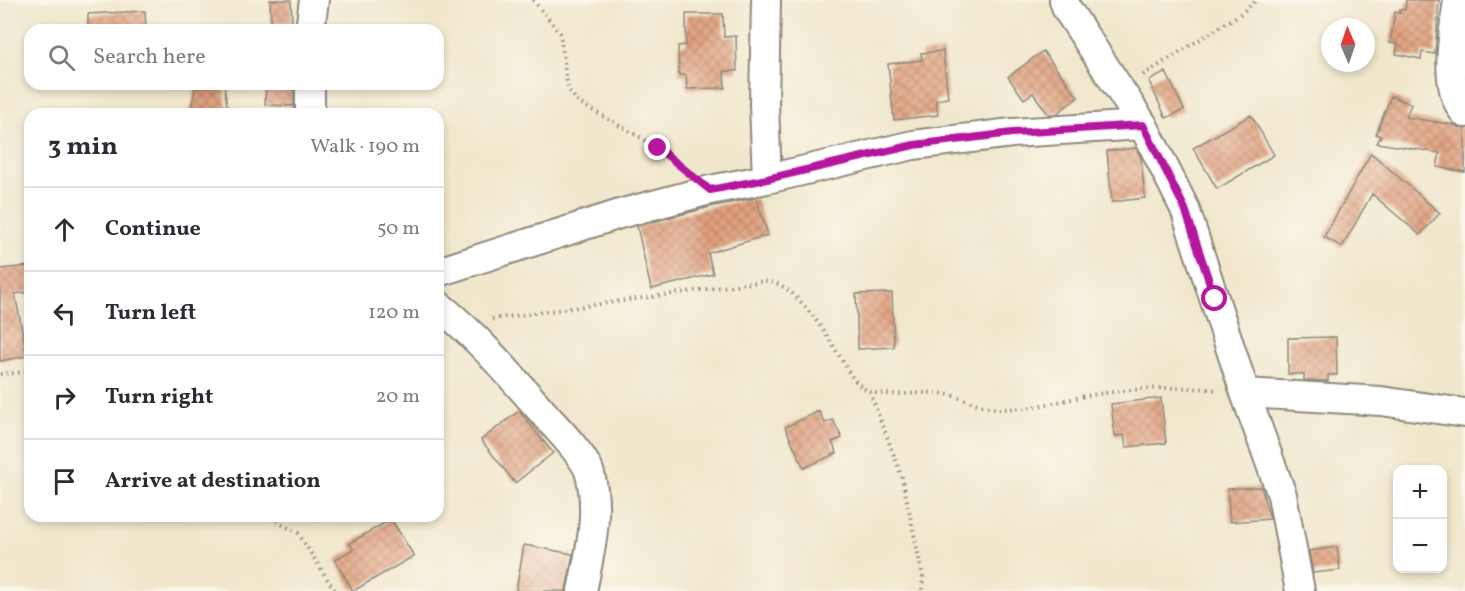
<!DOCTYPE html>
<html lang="en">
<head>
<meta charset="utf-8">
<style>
  :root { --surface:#fff; --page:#f7f7f7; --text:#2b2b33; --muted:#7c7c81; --line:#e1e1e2 }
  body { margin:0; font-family:Vollkorn,serif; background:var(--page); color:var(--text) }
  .controls { position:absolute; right:18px; bottom:18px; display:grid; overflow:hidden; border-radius:12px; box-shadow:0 3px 9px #0003 }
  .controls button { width:54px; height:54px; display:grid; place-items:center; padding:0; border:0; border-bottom:2px solid var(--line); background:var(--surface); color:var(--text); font:30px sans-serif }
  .compass { position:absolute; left:1321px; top:18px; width:54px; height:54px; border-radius:50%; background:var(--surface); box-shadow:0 3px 9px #0003; rotate:358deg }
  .stop { position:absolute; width:18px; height:18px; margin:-14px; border:4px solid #b5179e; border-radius:50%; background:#fff }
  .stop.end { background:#b5179e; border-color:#fff; box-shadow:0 2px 6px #0008 }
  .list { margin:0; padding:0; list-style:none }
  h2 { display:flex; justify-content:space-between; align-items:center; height:78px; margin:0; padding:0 24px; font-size:26px }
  h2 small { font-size:20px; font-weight:400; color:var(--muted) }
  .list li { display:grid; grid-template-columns:39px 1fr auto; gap:18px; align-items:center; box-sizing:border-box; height:84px; padding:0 24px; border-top:2px solid var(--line) }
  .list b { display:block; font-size:22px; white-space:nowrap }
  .list em { font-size:20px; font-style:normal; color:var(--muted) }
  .icon { flex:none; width:33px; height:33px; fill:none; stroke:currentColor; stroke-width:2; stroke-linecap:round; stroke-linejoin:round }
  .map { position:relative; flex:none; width:1465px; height:591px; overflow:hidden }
  .search { position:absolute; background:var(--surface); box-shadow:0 3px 9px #0003; left:24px; top:24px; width:420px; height:66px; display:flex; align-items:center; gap:15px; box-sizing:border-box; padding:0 21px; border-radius:18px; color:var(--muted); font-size:22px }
  .panel { position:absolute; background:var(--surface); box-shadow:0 3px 9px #0003; left:24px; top:108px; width:420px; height:414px; border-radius:18px }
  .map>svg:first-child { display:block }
  .building { fill:url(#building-cross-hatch) }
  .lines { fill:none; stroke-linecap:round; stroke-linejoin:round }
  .minor-casing { stroke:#8e897c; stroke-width:32 }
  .path { stroke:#8e897c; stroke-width:4; stroke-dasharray:1.5 4.5; stroke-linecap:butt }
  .minor { stroke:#fff; stroke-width:28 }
  .route { stroke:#b5179e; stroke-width:8 }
</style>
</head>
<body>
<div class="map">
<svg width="1465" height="591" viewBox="0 0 1465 591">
  <defs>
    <pattern id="building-cross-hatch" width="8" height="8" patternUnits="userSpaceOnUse" patternTransform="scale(1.5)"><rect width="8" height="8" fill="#e2a27f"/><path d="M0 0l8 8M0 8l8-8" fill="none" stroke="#b78468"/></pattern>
  </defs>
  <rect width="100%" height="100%" fill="#fbf7ec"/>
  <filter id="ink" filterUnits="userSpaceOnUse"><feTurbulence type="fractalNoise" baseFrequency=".0167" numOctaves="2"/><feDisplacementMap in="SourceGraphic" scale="12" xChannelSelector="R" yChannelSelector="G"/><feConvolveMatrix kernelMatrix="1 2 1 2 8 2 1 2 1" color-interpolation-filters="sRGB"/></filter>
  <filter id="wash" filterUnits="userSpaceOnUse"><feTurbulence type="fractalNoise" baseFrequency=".008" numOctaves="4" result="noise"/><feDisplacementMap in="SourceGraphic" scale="24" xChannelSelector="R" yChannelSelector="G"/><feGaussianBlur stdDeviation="1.35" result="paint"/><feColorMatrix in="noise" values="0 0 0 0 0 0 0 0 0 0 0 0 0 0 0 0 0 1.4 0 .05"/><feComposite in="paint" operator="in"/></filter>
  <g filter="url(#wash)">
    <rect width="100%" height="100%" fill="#f0e7cc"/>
    <g id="blocks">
      <path class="building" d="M270,0H291L292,22L271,23Z
        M1406,0H1439L1435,54L1422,52L1421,59L1396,54L1398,44L1390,43L1395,12L1400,13V9L1405,10Z
        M145,11L146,30H88V14Z
        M686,14H723L724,37L736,36L737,71H724L725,88L687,89L686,75H679L678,46L686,45Z
        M943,51L948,98L936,100L938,115L894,120L888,64L922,60L921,53Z
        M1043,51L1078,97L1056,114H1048L1033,93L1024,99L1008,77Z
        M1166,72L1184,110L1166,118L1149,81Z
        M196,84H224L228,114H190Z
        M266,84H294V106L265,105Z
        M1391,96L1411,104L1406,117L1454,125L1465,129V172L1437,167L1440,153L1377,143L1381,136L1376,134Z
        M1251,115L1274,155L1217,189L1193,148Z
        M1136,148L1141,158L1145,198L1112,202L1107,151Z
        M1371,153L1440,213L1420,235L1372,194L1342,247L1324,237Z
        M756,198L768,235L708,253L713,274L651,289L637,226L714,206Z
        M30,266V292L15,294L27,356L0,361V269Z
        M892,293L894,347L858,349L856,294Z
        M1336,337L1337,375H1328V381L1304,380V374H1288V338Z
        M1161,398L1166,443L1126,447L1124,435L1115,436L1111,404Z
        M519,411L553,453L515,483L481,440Z
        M819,411L825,423L833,420L842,438L832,442L837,453L804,468L785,427Z
        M1261,487L1270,519L1230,522L1227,489Z
        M391,519L414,556L353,591L335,560L353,549L350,543Z
        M524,545L573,554L566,591H516Z
        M1337,547L1340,570L1313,573L1309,551Z"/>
    </g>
  </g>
  <g filter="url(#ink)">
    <use href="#blocks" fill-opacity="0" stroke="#8e897c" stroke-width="1.5"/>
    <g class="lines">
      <defs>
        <path id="minor" d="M766,0L764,104L767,179
          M1064,0L1067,9L1143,125L1185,209L1245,393L1282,495L1300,591
          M1458,0C1454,33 1442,86 1465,113
          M310,30L314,0
          M310,114V84
          M438,272L623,213L710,190L767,179L913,145L1012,133L1143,125
          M438,305C478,337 512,377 546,416C558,429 586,458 590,474C600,513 590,552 582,591
          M1245,393L1381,401L1465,413"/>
      </defs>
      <use href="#minor" class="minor-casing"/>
      <path class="path" d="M533,0L560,33L568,89L578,102L659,148L685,170
        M1143,75L1239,15L1257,0
        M492,319L765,281C769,281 775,282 778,284C799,293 826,333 837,352C846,366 854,387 872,392C893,397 914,392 936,393C960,394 981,410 1006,409C1035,409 1063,400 1091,395C1132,389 1176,385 1218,390
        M0,374L30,372
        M870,392L902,477L923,577L922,591
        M266,516L298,533L335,591"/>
      <use href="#minor" class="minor"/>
    </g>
  </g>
  <g class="lines" filter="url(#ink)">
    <path class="route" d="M658,148L710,190L767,179L914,145L1012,133L1143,125L1185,209L1215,299"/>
  </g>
</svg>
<div class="controls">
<button>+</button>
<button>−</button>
</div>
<svg class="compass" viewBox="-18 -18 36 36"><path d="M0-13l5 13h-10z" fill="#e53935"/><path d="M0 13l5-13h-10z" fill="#7c7c81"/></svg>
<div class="stop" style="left:1215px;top:299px"></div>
<div class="stop end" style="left:658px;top:148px"></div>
<div class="search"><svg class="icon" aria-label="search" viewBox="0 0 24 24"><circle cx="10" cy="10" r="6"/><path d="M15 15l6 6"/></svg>Search here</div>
<section class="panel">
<h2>3 min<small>Walk · 190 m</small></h2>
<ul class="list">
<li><svg class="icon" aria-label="ahead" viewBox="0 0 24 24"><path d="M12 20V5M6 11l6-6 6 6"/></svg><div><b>Continue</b></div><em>50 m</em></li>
<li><svg class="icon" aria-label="left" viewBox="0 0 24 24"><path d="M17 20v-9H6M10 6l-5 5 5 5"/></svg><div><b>Turn left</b></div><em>120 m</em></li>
<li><svg class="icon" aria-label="right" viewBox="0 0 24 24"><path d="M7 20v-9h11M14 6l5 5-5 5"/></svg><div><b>Turn right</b></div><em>20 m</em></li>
<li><svg class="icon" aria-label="arrive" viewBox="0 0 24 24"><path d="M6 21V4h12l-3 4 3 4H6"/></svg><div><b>Arrive at destination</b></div></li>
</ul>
</section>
</div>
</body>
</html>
